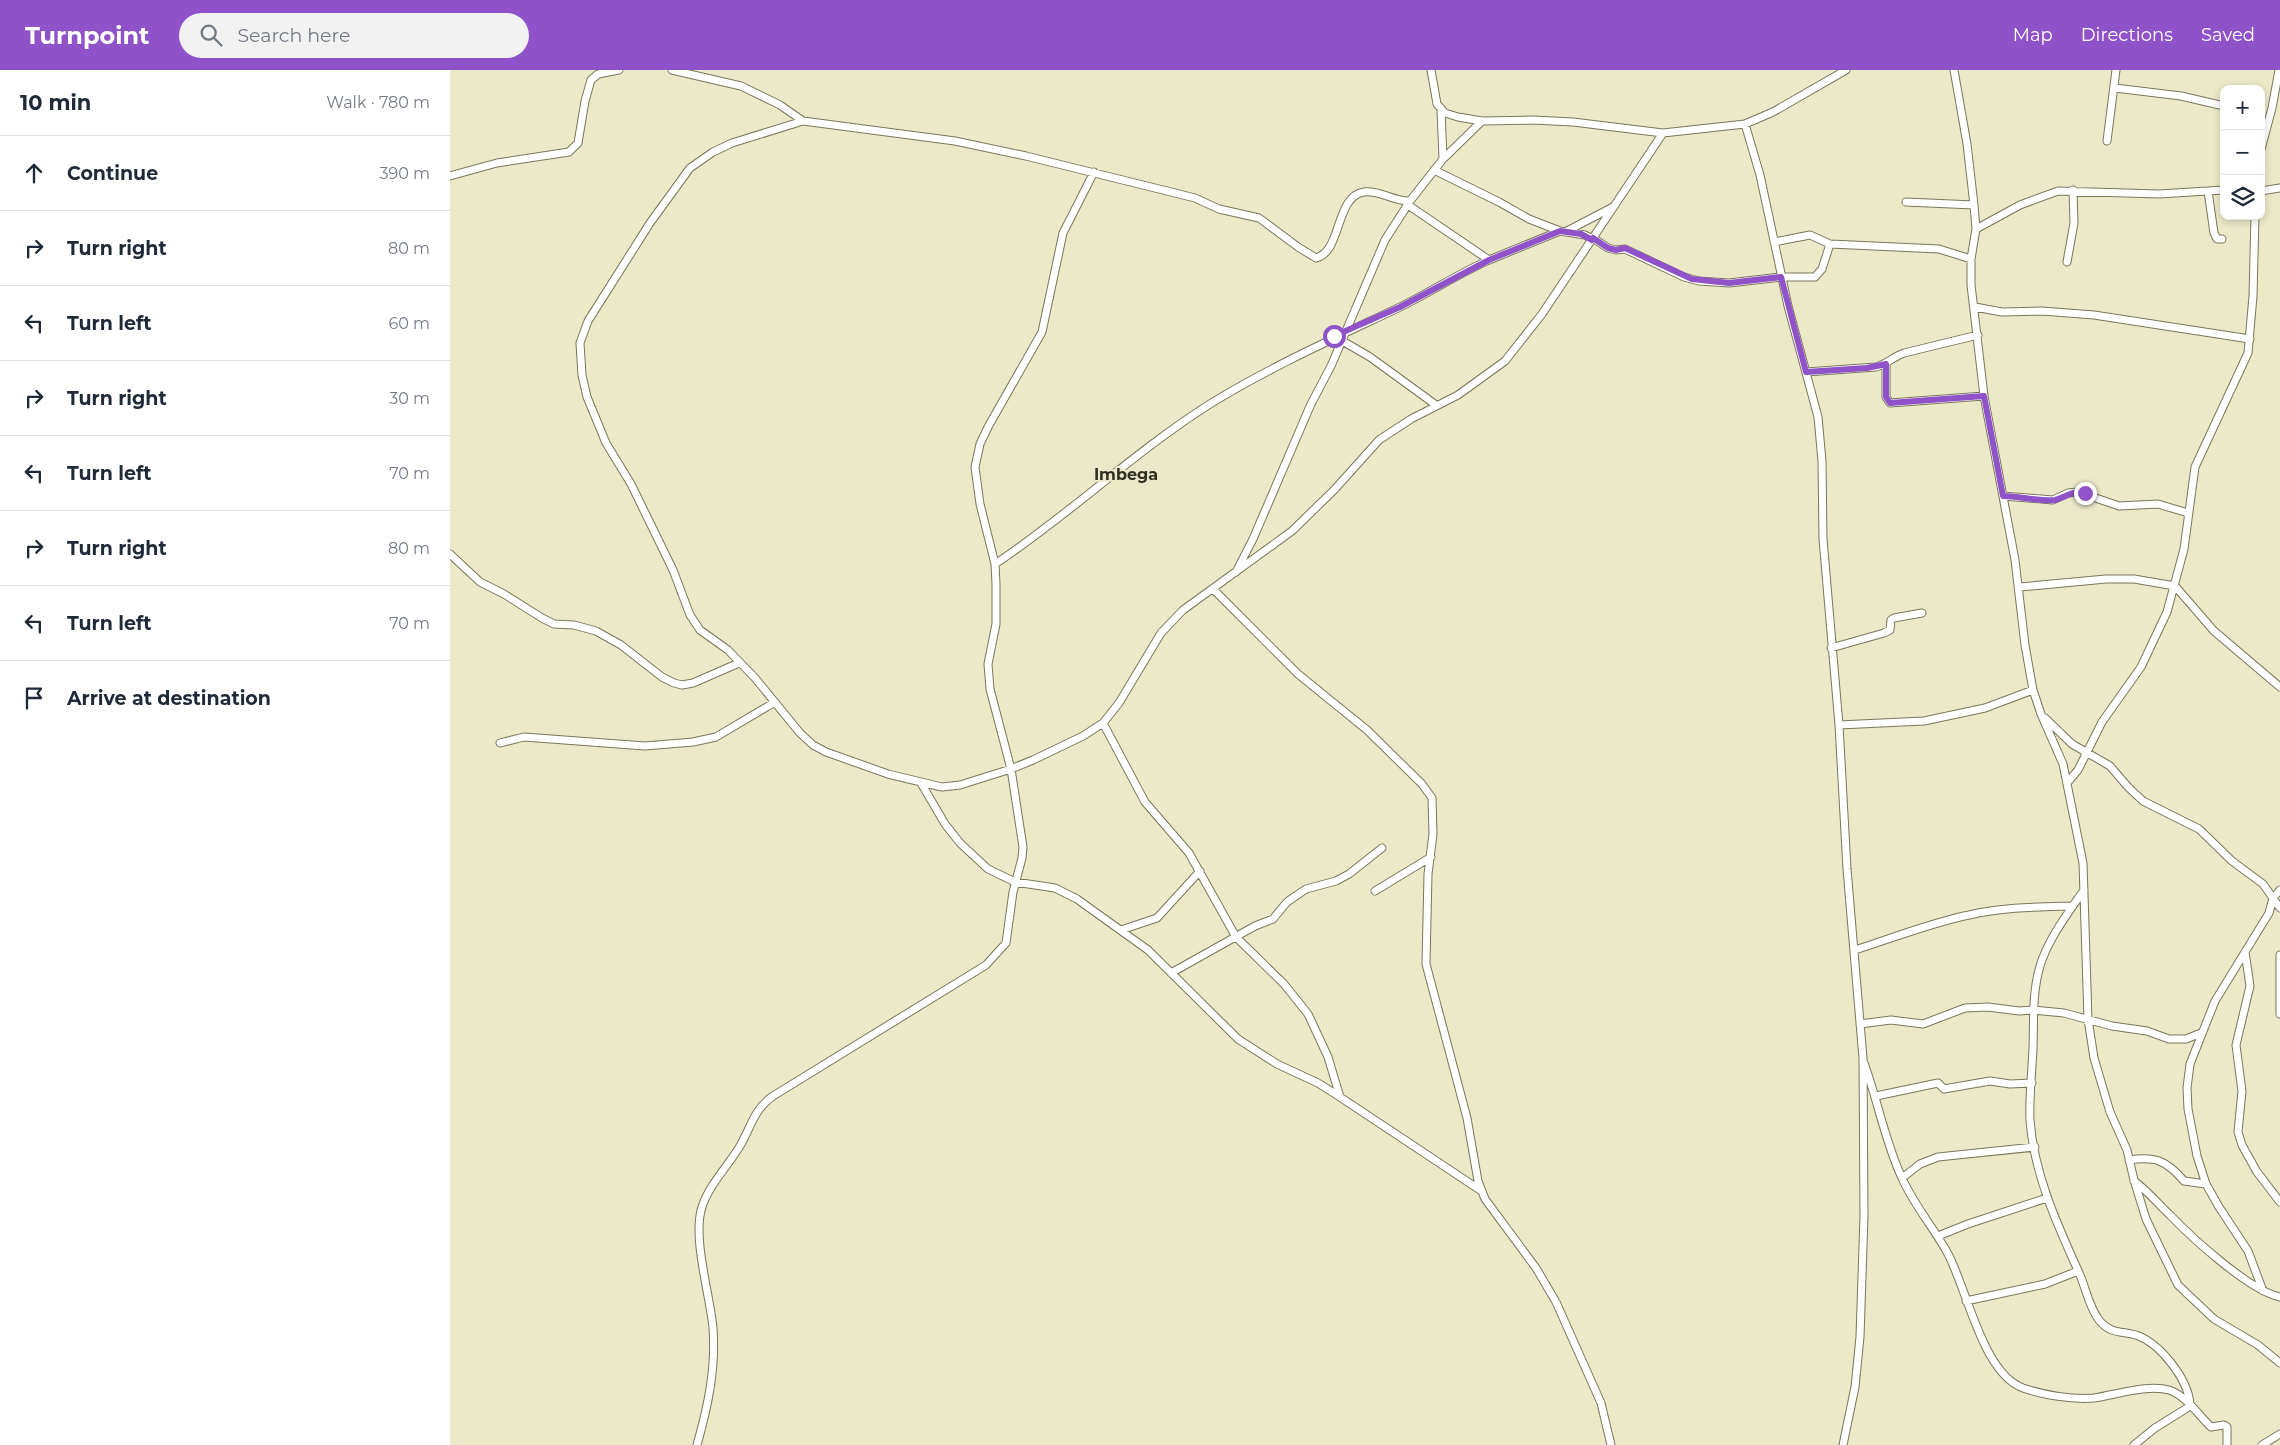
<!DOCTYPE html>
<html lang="en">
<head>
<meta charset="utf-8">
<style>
  :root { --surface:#fff; --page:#f2f2f3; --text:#1f2937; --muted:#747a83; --line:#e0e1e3; --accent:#9052c8 }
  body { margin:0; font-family:Montserrat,sans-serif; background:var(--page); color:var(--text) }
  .controls { position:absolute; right:15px; top:15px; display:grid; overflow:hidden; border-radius:10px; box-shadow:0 2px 8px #0003 }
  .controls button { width:45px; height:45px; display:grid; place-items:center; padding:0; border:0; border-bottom:1px solid var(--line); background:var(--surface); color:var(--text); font:25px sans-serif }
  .stop { position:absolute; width:15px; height:15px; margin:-11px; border:4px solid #9052c8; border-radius:50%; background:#fff }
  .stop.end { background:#9052c8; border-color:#fff; box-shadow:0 1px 5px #0008 }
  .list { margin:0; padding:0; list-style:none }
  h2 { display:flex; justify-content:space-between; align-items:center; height:65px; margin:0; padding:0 20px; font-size:21px }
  h2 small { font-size:16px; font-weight:400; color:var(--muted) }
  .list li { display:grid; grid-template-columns:32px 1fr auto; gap:15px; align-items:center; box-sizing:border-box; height:75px; padding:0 20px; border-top:1px solid var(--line) }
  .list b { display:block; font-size:19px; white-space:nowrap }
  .list em { font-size:16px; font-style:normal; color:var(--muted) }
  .icon { flex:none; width:28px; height:28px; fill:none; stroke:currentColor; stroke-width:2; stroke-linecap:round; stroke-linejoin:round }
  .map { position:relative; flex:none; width:1830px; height:1375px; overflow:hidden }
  header { display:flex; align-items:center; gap:30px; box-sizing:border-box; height:70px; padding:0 25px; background:var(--accent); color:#fff }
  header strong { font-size:24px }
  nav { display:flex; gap:28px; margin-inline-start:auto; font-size:18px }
  .search { width:350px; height:45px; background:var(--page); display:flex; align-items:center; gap:12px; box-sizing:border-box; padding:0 18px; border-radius:28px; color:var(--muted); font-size:19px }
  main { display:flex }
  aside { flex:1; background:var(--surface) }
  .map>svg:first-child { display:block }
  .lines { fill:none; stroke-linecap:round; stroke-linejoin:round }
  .street-casing { stroke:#7a775a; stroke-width:9 }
  .street { stroke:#fff; stroke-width:7 }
  .route { stroke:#9052c8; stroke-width:6 }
  .labels { text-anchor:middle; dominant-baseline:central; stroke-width:4; stroke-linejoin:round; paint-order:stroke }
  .quarter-label { font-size:16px; font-weight:bold; fill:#302f23; stroke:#ebe9c8 }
</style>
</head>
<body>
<header>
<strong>Turnpoint</strong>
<div class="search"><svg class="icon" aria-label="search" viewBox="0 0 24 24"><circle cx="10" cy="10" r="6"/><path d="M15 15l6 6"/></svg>Search here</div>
<nav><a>Map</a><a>Directions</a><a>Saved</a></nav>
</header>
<main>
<aside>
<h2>10 min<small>Walk · 780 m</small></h2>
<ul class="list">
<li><svg class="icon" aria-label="ahead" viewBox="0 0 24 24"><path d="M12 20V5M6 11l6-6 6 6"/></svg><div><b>Continue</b></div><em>390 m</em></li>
<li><svg class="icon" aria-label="right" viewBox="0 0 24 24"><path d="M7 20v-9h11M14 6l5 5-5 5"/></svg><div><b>Turn right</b></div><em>80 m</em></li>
<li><svg class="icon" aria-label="left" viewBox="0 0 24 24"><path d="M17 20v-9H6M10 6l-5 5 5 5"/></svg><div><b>Turn left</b></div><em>60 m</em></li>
<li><svg class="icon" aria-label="right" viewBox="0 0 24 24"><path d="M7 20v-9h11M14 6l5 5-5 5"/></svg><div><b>Turn right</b></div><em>30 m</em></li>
<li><svg class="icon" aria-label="left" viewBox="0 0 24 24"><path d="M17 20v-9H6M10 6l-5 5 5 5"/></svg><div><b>Turn left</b></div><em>70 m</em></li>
<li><svg class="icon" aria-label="right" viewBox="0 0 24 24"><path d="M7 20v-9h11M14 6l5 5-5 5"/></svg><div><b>Turn right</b></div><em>80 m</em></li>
<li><svg class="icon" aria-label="left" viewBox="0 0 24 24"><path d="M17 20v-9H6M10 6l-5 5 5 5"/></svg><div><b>Turn left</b></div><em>70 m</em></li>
<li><svg class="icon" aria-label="arrive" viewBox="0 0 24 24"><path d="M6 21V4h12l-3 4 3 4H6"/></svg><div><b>Arrive at destination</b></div></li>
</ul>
</aside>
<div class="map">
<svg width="1830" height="1375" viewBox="0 0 1830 1375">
  <rect width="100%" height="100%" fill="#ebe9c8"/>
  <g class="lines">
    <defs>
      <path id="street" d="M222,0L291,16L330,35L353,51
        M981,0L987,34L995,43L1008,47L1032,51L1083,50L1123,52L1213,63L1295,54L1323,42L1396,0
        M1504,0L1517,74L1524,135L1526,159L1521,189V215L1534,326L1565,490L1575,575L1583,620L1591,644L1613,694L1633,793L1638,949L1644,988L1660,1042L1677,1080L1684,1110L1696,1149L1728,1215L1764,1249L1808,1275L1830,1293
        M1665,18L1731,26L1774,36
        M991,40L993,89
        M1295,54L1310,105L1338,236L1368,347L1372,391L1373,469L1389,655L1397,799L1413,988L1414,1146L1410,1267L1405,1317L1393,1375
        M1657,71L1666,0
        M1811,79L1822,38L1829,0
        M984,100L1049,132L1079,149L1110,161L1135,165L1142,169
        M0,106L47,93L119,82L128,73L135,31L141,10L148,4L169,0
        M1758,121L1764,163L1767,169H1772
        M1811,121L1830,118
        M960,131C945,132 930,120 914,122C885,126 892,182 866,188L848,177L809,148L769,139L745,128L717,121L576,86L505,71L353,51L282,73L263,82L240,98L200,153L138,251L130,273L132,305L137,327L156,373L181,414L223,500L240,545L250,560L278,580L305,608L350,663L363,675L376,682L438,704L492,717L510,715L561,699L583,690L633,666L653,653L669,633L711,563L733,540L842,461L885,419L929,370L961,349L1008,325L1055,291L1092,244L1213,63
        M1456,132L1524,135
        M958,135L1039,190L1110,161
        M1526,159L1570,135L1608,121L1709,124L1774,120
        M1115,162L1163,137
        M1143,168L1158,178L1166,180L1175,179L1234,207L1249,211L1279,213L1331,207H1365L1372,199L1380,174
        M1324,172L1360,165L1380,174L1489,179L1521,189
        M1617,192L1624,153L1623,120
        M1525,237L1552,242L1592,241L1644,245L1800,269
        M889,269L920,287L986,335
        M1436,295V327L1440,333L1534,326
        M1356,302L1426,297C1437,294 1443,287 1454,283L1528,265
        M1553,426L1603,430L1618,423L1628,422L1669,436L1708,434L1738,443
        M0,484L30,512L54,524L92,548L104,554L124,555L146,561L171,575L212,607L224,613L232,615L243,613L289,593
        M545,494C619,445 684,382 760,334C820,297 885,268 948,238C979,223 1008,204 1039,190
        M786,502L803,469L861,334L881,296L935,170L960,131L993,89L1032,51
        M1570,517L1656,509H1684L1725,516L1764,561L1830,617
        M763,519L848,604L917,660L972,714L982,728L983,764L978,804L976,894L1017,1048L1028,1111L1035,1129L1086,1198L1106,1232L1151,1333L1161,1375
        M1381,578L1434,563L1440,560L1441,550L1444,548L1472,543
        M1595,648L1622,674L1660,696L1678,717L1693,731L1749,759L1782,791L1813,814L1830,838
        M653,653L695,732L739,783L786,867L834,914L858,944L878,987L890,1027
        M1389,655L1474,651L1535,638L1583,620
        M50,673L74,667L195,676L243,672L266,667L325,632
        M471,713L495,754L510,773L538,799L565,812L605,818L627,829L698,880L788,969L827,994L868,1013L890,1027L1030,1120
        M1617,713L1628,700L1652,652L1691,597L1717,542L1734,479L1745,397L1798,283L1803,226L1805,146
        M1634,820C1618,843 1598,869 1590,896C1582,923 1584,950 1583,978C1582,1002 1579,1027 1580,1050C1584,1105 1608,1156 1630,1205C1636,1219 1639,1237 1649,1250C1660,1264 1671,1261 1686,1265C1710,1273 1738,1309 1740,1334L1737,1338L1705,1358L1684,1375
        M925,821L981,787
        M671,860L707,848L750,801
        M1405,880C1443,868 1480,853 1519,845C1553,837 1589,837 1623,836
        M1795,882L1800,916L1786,975L1792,1021L1788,1062L1792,1075L1807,1102L1830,1132
        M1830,885V944
        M721,903L805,856L823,849L837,832L856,819L886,811L899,804L932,778
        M1410,954L1441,950L1473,954L1515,938L1538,937L1569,941L1583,940L1614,943L1662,956L1697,961L1719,969H1736L1751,963
        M1414,993C1428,1031 1435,1072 1452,1108C1464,1135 1483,1157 1497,1182C1517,1218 1532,1303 1573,1318C1594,1325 1622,1330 1644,1328C1665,1325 1698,1314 1719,1320C1737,1326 1748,1345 1761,1357L1774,1355L1777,1357V1375
        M1426,1026L1488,1013L1494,1019L1540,1011L1560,1014L1582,1013
        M1679,1090C1706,1086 1717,1091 1734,1111L1756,1114
        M1452,1108L1470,1094L1488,1087L1585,1077
        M1684,1111C1698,1121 1707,1133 1720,1145C1742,1168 1800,1221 1830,1227
        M1488,1166L1518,1154L1597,1128
        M1813,1221L1798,1181L1769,1137L1756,1114L1747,1086L1738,1039L1737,1018L1740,994L1765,931L1819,843L1823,828L1830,820
        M1516,1231L1595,1214L1628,1201
        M247,1375C258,1336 266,1299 263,1258C260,1225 242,1167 252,1137C259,1115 278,1096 290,1076C301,1057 304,1039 323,1026L536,895L556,873L563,822L572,788L573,777L561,699L540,619L538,594L546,554V514L545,494L530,434L525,397L530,374L538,357L592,262L613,163L644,102
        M1812,1375L1830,1364"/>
    </defs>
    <use href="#street" class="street-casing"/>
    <use href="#street" class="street"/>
  </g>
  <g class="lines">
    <path class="route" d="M884,266L950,237L1039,190L1110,161L1131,164L1142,170L1143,168L1158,178L1166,180L1175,178L1242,209L1279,213L1331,207L1356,302L1417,298L1436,294V327L1440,333L1534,326L1553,426C1568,426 1593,432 1605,430C1617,427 1622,420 1635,423"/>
  </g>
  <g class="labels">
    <g class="quarter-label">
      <text x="676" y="404">Imbega</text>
    </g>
  </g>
</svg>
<div class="controls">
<button>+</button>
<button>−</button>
<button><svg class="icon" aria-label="layers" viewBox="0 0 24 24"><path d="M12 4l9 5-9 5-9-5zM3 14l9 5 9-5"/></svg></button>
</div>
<div class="stop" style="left:884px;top:266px"></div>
<div class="stop end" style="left:1635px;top:423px"></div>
</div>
</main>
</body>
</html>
